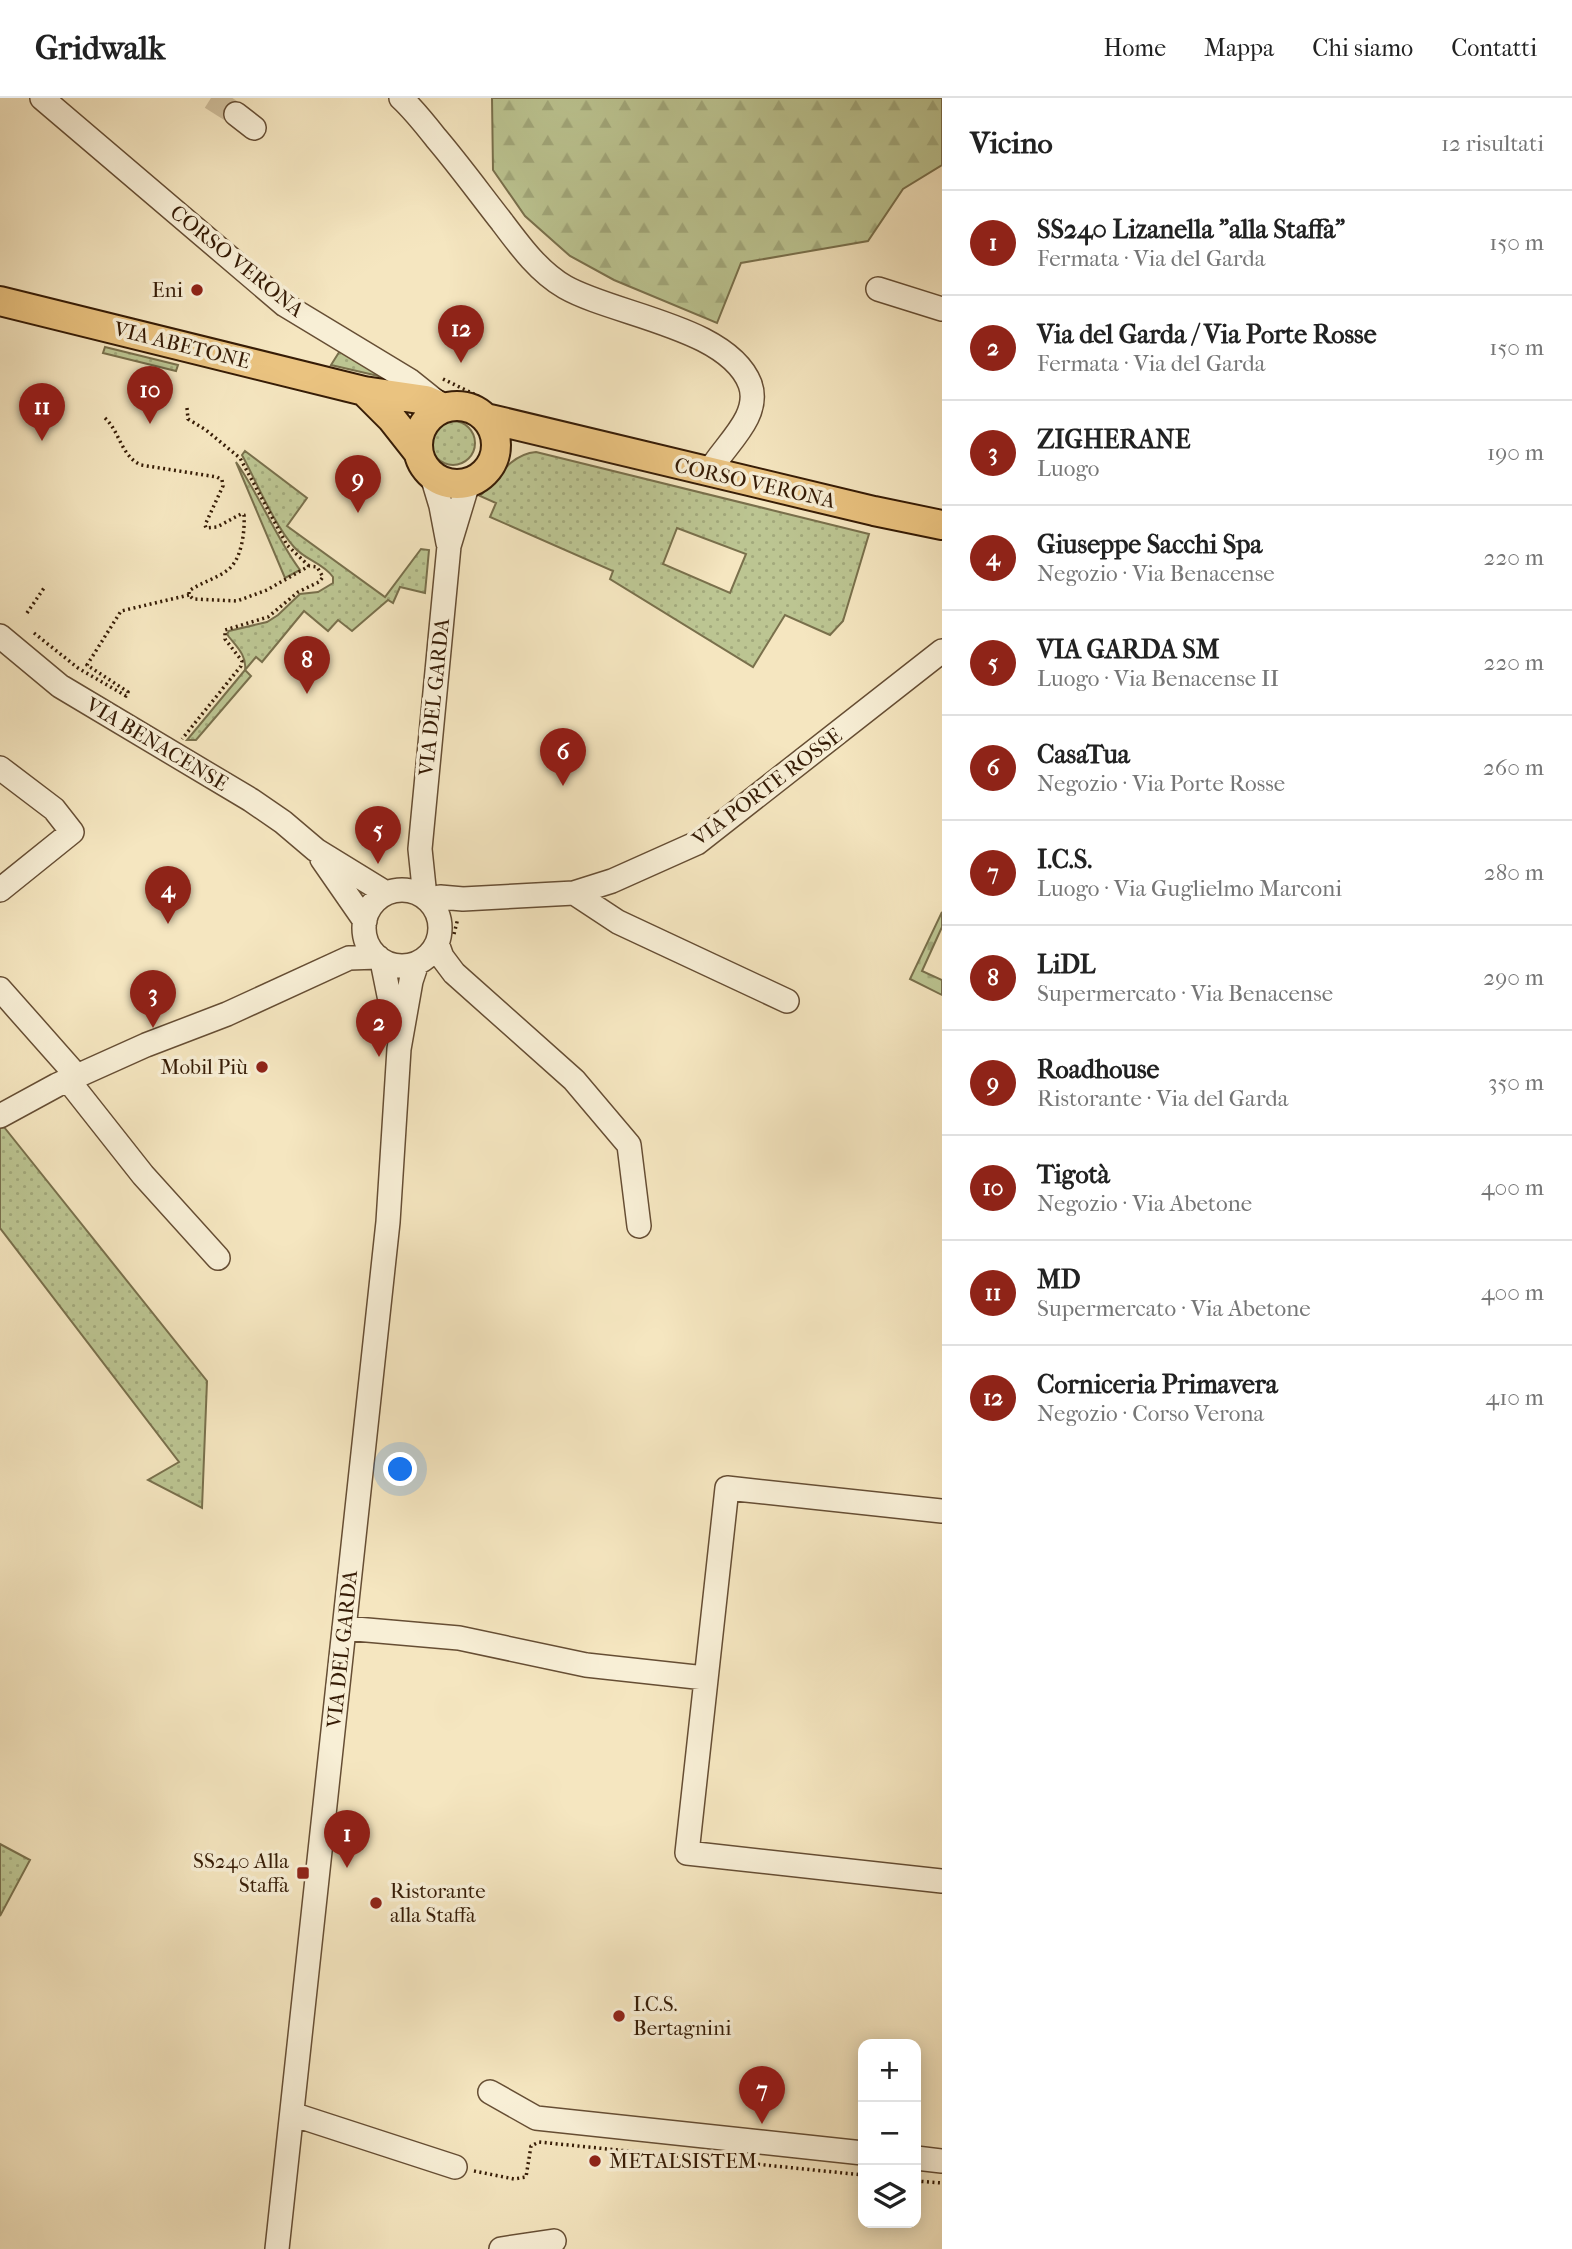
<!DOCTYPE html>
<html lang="it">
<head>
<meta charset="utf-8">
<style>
  :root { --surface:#fff; --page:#f6f6f6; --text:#222; --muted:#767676; --line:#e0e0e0; --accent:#8f2418 }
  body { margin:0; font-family:"IM FELL French Canon",serif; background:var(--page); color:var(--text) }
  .controls { position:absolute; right:21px; bottom:21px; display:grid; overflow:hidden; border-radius:14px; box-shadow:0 4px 18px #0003 }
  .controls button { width:63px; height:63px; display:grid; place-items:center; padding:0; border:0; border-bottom:2px solid var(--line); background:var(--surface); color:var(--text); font:35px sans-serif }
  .you { position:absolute; left:401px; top:1372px; width:24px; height:24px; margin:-18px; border:5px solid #fff; border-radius:50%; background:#1a73e8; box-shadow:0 0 0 10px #1a73e833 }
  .badge { display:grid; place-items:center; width:46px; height:46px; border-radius:50%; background:var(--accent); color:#fff; font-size:23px; font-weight:700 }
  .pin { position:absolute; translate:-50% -58px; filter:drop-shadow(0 2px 4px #0008) }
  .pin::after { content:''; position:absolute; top:37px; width:24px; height:21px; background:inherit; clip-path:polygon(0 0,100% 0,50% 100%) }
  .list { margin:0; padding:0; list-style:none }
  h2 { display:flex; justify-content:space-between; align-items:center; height:91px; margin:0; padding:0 28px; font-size:30px }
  h2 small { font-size:23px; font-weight:400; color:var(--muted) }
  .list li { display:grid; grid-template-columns:46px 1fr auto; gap:21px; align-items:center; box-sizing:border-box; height:105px; padding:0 28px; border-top:2px solid var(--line) }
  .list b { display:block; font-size:26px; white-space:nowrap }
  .list p { margin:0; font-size:23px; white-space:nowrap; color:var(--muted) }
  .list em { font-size:23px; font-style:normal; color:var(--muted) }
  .icon { flex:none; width:38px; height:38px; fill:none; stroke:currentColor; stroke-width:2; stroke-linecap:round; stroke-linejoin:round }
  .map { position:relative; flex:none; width:942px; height:2151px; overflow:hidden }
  header { display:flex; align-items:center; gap:42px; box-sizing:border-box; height:98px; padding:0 35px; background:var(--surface); border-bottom:2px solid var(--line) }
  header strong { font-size:33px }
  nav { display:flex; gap:38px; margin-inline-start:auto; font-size:24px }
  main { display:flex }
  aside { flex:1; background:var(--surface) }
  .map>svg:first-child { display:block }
  .grass { fill:url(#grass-dots); stroke:#79704c; stroke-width:2; fill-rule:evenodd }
  .forest { fill:url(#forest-firs); stroke:#79704c; stroke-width:2 }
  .cemetery { fill:url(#cemetery-stones); stroke:#79704c; stroke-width:2 }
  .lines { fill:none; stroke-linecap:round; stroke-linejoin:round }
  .minor-tunnel { stroke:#cfbe9b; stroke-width:23; stroke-dasharray:23 11; stroke-linecap:butt }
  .minor-casing { stroke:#664e34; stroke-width:26 }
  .major-casing { stroke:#361c06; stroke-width:32 }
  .path { stroke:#361c06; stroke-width:3.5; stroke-dasharray:2 3.5; stroke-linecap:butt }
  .minor { stroke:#f8efd6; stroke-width:23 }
  .major { stroke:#eac380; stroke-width:28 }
  .poi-dot { fill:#8f2418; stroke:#f8efd6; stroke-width:2.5 }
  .labels { text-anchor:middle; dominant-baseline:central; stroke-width:7; stroke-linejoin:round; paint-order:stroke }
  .street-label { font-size:21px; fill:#361c06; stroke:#f8efd6 }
  .poi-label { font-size:21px; fill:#361c06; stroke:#f8efd6; text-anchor:end }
</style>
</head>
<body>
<header>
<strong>Gridwalk</strong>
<nav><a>Home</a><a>Mappa</a><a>Chi siamo</a><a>Contatti</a></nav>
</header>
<main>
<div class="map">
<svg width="942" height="2151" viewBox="0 0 942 2151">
  <defs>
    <pattern id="grass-dots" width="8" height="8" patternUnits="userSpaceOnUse" patternTransform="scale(1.75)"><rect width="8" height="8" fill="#bcc592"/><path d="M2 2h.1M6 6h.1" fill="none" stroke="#a2a97c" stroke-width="1.8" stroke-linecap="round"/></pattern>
    <pattern id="forest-firs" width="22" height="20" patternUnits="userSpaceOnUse" patternTransform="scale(1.75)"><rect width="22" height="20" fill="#bcc592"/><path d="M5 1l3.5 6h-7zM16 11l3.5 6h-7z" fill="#a2a97c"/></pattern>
    <pattern id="cemetery-stones" width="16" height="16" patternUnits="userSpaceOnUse" patternTransform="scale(1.75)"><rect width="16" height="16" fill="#bcc592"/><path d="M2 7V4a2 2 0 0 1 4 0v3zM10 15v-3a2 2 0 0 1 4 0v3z" fill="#a2a97c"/></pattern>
  </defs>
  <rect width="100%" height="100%" fill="#f5e6c0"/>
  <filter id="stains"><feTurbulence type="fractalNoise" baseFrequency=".00286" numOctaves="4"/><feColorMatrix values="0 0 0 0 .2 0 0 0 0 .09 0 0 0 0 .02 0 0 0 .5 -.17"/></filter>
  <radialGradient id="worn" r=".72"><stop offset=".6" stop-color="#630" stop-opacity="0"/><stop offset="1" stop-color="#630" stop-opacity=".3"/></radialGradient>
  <path class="grass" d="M343,248L387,280L331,267Z
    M105,249L178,267L176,273L103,255Z
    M431 345a22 22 0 1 1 44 0a22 22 0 1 1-44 0Z
    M245,353L307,400L287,428L385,499L421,451L429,452L425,495L400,489L393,505L388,502L352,533L338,522L328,533L304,513L262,564L256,559L245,572L251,578L196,642H187L245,572C247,558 237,549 229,539L227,536L229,533L267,524L278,517L300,496L318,494L333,485V479C323,465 305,462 294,449C275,428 256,383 242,357Z
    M536,354L869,436L843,523L830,537L785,517L753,569L610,481L613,473L490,419L496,405L480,398C496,382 510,356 536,354ZM677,430L746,456L730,495L663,466Z
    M236,364C261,399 274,437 300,472L285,480Z
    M0,1024L207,1283L202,1410L148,1382L179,1364L0,1130Z
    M0,1746L30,1762L0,1818Z"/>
  <path class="forest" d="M492,0H942V67L903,91L868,143L741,165L717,225L614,182L570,158L525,118L493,72Z"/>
  <path class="cemetery" d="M942,814V829L922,873L942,882V897L910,881Z"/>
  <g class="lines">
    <path class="minor-tunnel" d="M211,0L236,16"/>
    <defs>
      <path id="minor" d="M42,0L285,207L409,282L439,306
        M401,0C414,12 425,26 436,40C459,67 480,96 502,124C520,148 539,174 565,189C614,217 728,229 750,286C762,319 723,348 709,374
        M236,16L254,30
        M878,191L942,211
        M432,378L441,408L448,445
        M0,538L60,588L251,702L283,724L316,752L386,795
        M0,670L54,711L72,734L0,792
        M322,761L365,823
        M364 830a38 38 0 1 1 76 0a38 38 0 1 1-76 0Z
        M574,795L618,824L787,903
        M425,799L420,751L449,448L468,385
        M428,802L440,799L463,801L574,795L612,783L697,745L942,553
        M437,845L442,859L454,875L574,982L629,1047L639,1128
        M382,863L397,937
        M0,891L77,978
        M68,982L143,1077L218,1160
        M0,1018L57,987L146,947L227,916L349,860L378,859
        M942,1413L727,1390L687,1755L942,1783
        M344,1530L459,1540L586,1567L705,1580
        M490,1994L536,2020L863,2055
        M292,2016L455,2069
        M916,2060L942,2063
        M277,2151L388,1124L399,951L411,883L417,865
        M501,2151L554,2143"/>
      <path id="major" d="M0,203L364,293L426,302L444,310
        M364,293L392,321L418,354
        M418 347a39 39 0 1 1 78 0a39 39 0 1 1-78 0Z
        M486,320L874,413L942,427"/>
    </defs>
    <use href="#minor" class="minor-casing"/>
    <use href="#major" class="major-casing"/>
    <path class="path" d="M443,281L480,299
      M187,310L188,321L206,332L240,360L287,447L309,468
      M105,320C120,334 121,358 141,367L217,379L222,382L223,388L205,427L206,430L217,429L241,416L244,417C245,432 242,460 229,471C218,480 202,484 189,493V497L193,501L237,503L267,492L309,468L317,469L323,479L319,484L298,494L268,519L225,532V541L242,563L241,568L182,641
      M27,515L44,490
      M34,535L78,570L126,598L128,594L87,567L121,513L189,497
      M454,836L458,820
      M474,2073L514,2081L526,2079L531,2048L539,2044L863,2077
      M916,2083L942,2085"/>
    <use href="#minor" class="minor"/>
    <use href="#major" class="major"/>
  </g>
  <g class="poi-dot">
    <circle cx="197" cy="192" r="7"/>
    <circle cx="262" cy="969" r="7"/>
    <rect x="296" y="1768" width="14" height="14" rx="3.5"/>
    <circle cx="376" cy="1805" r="7"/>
    <circle cx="619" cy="1918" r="7"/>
    <circle cx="595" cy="2063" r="7"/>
  </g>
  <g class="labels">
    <g class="street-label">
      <text transform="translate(237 163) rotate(39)">CORSO VERONA</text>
      <text transform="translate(182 247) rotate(14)">VIA ABETONE</text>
      <text transform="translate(755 385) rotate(13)">CORSO VERONA</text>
      <text transform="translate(434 599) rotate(-84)">VIA DEL GARDA</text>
      <text transform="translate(157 646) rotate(31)">VIA BENACENSE</text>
      <text transform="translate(767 689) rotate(-37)">VIA PORTE ROSSE</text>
      <text transform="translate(342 1551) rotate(-84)">VIA DEL GARDA</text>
    </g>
    <g class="poi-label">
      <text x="183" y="192">Eni</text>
      <text x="248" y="969">Mobil Più</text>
      <text x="289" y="1763">SS240 Alla<tspan x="289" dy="24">Staffa</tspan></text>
      <text x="390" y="1793" text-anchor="start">Ristorante<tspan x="390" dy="24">alla Staffa</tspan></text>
      <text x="633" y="1906" text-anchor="start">I.C.S.<tspan x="633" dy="24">Bertagnini</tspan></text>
      <text x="609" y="2063" text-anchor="start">METALSISTEM</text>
    </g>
  </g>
  <rect width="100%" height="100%" filter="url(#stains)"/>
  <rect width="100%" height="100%" fill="url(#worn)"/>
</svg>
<div class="controls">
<button>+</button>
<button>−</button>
<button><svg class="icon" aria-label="layers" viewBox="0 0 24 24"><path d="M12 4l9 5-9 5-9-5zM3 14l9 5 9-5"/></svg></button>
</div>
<div class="you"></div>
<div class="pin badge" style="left:347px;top:1770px">1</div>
<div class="pin badge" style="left:379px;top:959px">2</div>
<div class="pin badge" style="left:153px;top:930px">3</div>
<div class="pin badge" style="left:168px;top:826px">4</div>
<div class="pin badge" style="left:378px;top:766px">5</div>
<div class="pin badge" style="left:563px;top:688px">6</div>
<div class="pin badge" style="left:762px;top:2026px">7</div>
<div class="pin badge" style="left:307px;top:596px">8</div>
<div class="pin badge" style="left:358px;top:415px">9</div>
<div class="pin badge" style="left:150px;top:326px">10</div>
<div class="pin badge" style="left:42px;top:343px">11</div>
<div class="pin badge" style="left:461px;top:265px">12</div>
</div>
<aside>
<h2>Vicino<small>12 risultati</small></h2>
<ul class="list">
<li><span class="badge">1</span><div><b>SS240 Lizanella &quot;alla Staffa&quot;</b><p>Fermata · Via del Garda</p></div><em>150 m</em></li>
<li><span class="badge">2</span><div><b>Via del Garda / Via Porte Rosse</b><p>Fermata · Via del Garda</p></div><em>150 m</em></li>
<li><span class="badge">3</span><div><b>ZIGHERANE</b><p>Luogo</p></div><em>190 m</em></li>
<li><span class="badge">4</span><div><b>Giuseppe Sacchi Spa</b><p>Negozio · Via Benacense</p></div><em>220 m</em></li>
<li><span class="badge">5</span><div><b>VIA GARDA SM</b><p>Luogo · Via Benacense II</p></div><em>220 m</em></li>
<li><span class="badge">6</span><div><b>CasaTua</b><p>Negozio · Via Porte Rosse</p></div><em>260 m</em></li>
<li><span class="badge">7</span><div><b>I.C.S.</b><p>Luogo · Via Guglielmo Marconi</p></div><em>280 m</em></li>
<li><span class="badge">8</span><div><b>LiDL</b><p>Supermercato · Via Benacense</p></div><em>290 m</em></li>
<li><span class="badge">9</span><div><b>Roadhouse</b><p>Ristorante · Via del Garda</p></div><em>350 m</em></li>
<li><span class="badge">10</span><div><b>Tigotà</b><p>Negozio · Via Abetone</p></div><em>400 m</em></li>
<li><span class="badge">11</span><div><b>MD</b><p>Supermercato · Via Abetone</p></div><em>400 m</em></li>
<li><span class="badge">12</span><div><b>Corniceria Primavera</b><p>Negozio · Corso Verona</p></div><em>410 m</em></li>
</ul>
</aside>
</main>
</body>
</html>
